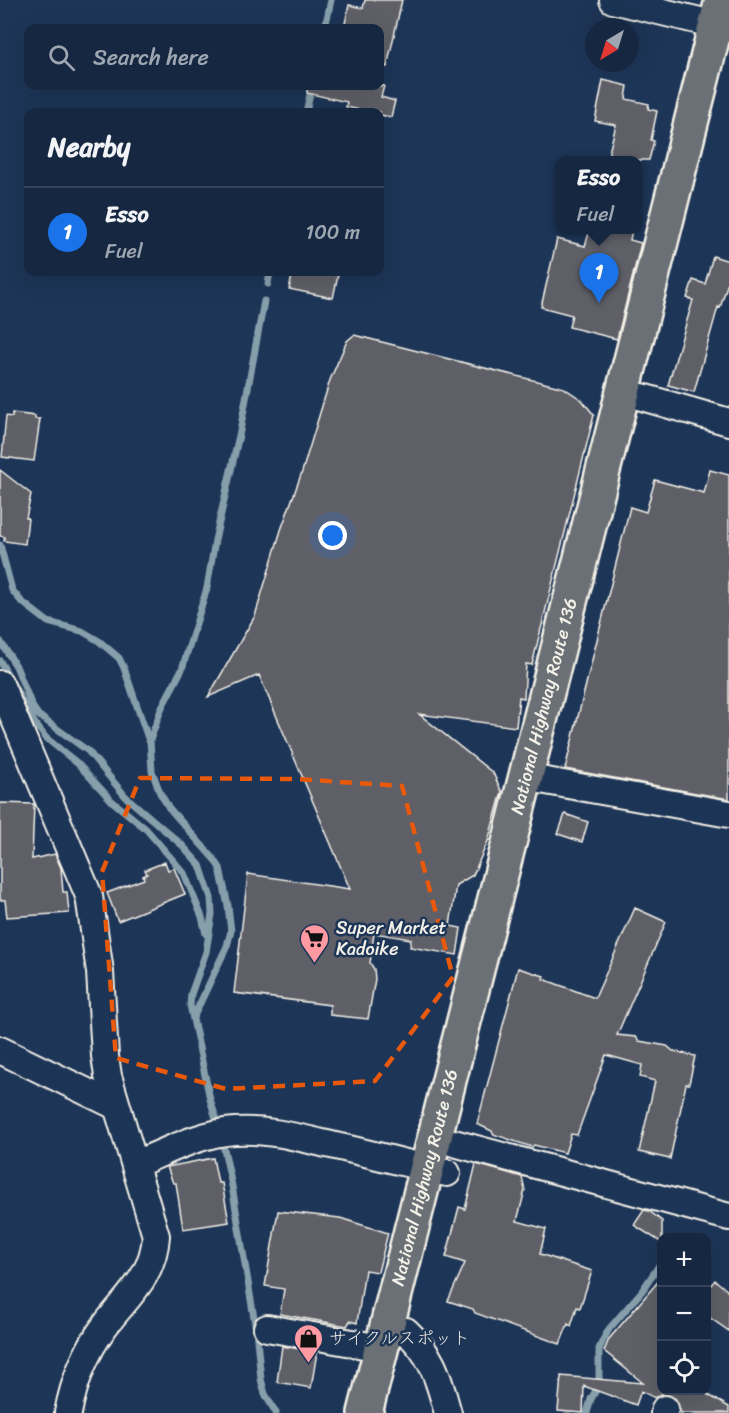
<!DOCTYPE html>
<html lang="en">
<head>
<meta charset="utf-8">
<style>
  :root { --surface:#162841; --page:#1f3048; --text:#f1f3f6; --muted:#9ea6b1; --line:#35445a; --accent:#1a73e8 }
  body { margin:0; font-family:Sriracha,"Klee One",sans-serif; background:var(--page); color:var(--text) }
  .controls { position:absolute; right:18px; bottom:18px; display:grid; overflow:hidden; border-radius:12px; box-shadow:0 6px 24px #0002 }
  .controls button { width:54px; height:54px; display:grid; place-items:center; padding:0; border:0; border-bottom:2px solid var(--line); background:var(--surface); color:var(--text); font:30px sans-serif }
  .compass { position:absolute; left:585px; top:18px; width:54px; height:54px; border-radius:50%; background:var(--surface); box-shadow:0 6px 24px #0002; rotate:218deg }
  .you { position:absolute; left:333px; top:536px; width:21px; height:21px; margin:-15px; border:4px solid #fff; border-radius:50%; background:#1a73e8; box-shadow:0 0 0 9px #1a73e833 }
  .badge { display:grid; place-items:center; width:39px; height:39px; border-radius:50%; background:var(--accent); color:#fff; font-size:20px; font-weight:700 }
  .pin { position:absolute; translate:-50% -50px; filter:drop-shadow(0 2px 3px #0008) }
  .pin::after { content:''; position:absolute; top:32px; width:21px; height:18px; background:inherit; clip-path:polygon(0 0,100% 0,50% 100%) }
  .popup { position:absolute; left:555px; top:156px; width:87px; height:78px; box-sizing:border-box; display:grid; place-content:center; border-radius:12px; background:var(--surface); filter:drop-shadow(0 2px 4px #0005); font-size:20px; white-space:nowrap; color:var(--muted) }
  .popup b { font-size:22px; color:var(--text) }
  .popup::after { content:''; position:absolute; left:50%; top:100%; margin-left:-12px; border:12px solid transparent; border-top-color:var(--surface) }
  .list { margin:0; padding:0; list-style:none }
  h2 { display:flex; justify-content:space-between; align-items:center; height:78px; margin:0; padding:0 24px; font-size:26px }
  h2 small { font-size:20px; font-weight:400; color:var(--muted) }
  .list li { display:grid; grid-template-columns:39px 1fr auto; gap:18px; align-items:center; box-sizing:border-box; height:90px; padding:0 24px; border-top:2px solid var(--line) }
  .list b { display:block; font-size:22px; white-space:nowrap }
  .list p { margin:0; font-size:20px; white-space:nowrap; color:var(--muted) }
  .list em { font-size:20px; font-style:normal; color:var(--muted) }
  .icon { flex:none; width:33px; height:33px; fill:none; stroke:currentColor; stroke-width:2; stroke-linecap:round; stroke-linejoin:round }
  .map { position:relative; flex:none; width:729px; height:1413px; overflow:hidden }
  .search { position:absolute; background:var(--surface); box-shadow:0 6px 24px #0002; left:24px; top:24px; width:360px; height:66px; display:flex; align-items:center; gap:15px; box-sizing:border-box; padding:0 21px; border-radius:12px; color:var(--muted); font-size:22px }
  .panel { position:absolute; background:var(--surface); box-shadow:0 6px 24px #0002; left:24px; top:108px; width:360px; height:168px; border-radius:12px }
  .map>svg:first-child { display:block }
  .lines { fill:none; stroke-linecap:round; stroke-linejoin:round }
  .stream { stroke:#879fab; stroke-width:7 }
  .building { fill:#5e5f68; stroke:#f4f1e8; stroke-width:1.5 }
  .minor-casing { stroke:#f4f1e8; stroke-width:30 }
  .highway-casing { stroke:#f4f1e8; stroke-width:38 }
  .minor { stroke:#1d3557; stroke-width:26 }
  .highway { stroke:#6a7074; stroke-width:33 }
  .marked { fill:none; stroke:#e8590c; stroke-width:4.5; stroke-dasharray:12 8; stroke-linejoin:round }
  .labels { text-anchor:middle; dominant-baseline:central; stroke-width:5; stroke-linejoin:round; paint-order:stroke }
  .street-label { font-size:18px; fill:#f4f1e8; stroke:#1d3557 }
  .poi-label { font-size:18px; fill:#f4f1e8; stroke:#1d3557; text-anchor:start }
</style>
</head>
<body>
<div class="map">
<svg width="729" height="1413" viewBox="0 0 729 1413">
  <rect width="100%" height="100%" fill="#1d3557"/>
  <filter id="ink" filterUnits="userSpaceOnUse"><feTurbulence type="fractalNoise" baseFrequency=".0167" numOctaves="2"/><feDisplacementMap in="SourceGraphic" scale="12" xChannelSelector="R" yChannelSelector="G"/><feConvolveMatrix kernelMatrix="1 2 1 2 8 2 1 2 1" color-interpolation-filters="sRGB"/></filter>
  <g filter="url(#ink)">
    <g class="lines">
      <path class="stream" d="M325,28L331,0
        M306,112L312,86
        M268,284L270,272
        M0,545L12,590L21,601L48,622L82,631L99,641L119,658L124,668L149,741
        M0,641L16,666L32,706L38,715L88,751L126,797L182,845L200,865L211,898L212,914L206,952L191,994L190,1005L210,1099L221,1135L232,1186L256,1330L261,1379L265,1394L276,1413
        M0,661L34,722L46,738L77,763L112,801L146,829L184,873L202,917L206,934
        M193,1018L227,946L231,931L228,906L220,868L214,859L169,808L160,793L152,771L150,740L162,707L182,669L207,588L215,540L240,431L264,301
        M587,1413L591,1399L599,1385V1349L603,1340L609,1329L642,1291L662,1261"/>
    </g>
    <path class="building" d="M365,0H402L387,67L380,66V28H344L349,5L363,8Z
      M603,80L628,86L626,99L649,104L648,109L657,111L651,140L654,141L649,160H607L616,125L595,121Z
      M307,86H384L381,97L395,101L391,117L380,115V112H370L346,107L347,102L307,93Z
      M590,230H632L630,240L641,243L617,339L569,327L572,315L541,307L557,239L585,246Z
      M713,256L729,261V279L720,308L718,307L694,392L668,385L693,300L687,298L693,280L705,284Z
      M293,272H324L338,275L333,298L289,289Z
      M354,335L564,388L582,400L594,415L532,665L526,664L524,698L519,697L516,727L419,714L493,773L502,792L488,841L473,875L456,885L450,926L461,928L457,955L410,947L411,939L374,933L370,963L374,969L375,979L368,1019L330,1015V1005L234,993L248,874L350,889L259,675L208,697L255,616L281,530L302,472L330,380L347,341Z
      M12,413L35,416V419H40L34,461L2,457L6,416L12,417Z
      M0,470L31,494L26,518H28L25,544L4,541L5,537L0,536Z
      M710,470L729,475V799L565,769L630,507L646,512L655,480L704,493Z
      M0,803L34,804L32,859L55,854L61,868L63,892H67L69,913L7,917L5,900H0Z
      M565,814L588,822L582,842L558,834Z
      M165,862L168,870L174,868L185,894L118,921L107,893L144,879L143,876L147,874L145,870Z
      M635,908L666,922L617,1035L636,1037L639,1041L667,1046L673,1051L695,1056L689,1084H686L670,1159L639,1152L655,1081L640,1077L642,1065L606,1055L577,1135L571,1134L565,1153L534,1145L532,1147L493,1134L492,1131L477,1124L518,968L544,976L543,979L595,998Z
      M213,1158L218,1183H222L229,1222L183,1229L176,1183H173L167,1167Z
      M476,1164L522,1177L525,1190L517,1221L546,1229L540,1254L592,1271L580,1308L577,1307L571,1326L568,1324L560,1344L475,1313L473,1309L448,1301L465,1263L446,1257L459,1207L465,1209Z
      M644,1210L649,1211L662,1221V1243L634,1225Z
      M278,1211L340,1218L388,1233L378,1272L365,1270L357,1323L350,1321L347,1326L280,1314L284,1289L265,1286Z
      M662,1277V1390H700L729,1407V1413H681L676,1399L669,1395L661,1394L655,1398L641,1391L636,1405L584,1386L583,1413L558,1411L561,1376L643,1383L604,1351L609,1339Z
      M715,1280L729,1292V1331L706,1315V1291Z
      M282,1346L317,1352L311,1388L277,1382Z"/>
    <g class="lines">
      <defs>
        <path id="minor" d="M613,0L729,28
          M642,397L729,422
          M0,684L89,896L100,972L105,1056L108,1076L156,1236C153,1278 127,1296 104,1327C85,1353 74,1381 68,1413
          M524,777L729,814
          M0,1050L116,1106
          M454,1143L729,1217
          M136,1164C167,1151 201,1133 235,1131C265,1129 293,1136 322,1143C364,1152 405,1163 447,1173
          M267,1328L381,1348
          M406,1331C434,1357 438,1378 448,1413
          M664,1413L665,1409"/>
        <g id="highway">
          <path id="s1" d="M365,1413L722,0"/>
        </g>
      </defs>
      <use href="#minor" class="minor-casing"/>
      <use href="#highway" class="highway-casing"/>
      <use href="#minor" class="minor"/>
      <use href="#highway" class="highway"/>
    </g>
  </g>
  <path class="marked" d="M140,778L296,779L402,786L453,977L375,1081L226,1089L116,1058L102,872Z"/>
  <defs>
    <symbol id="supermarket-pin" viewBox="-11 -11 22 30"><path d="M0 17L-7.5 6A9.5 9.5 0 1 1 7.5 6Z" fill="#ff9aa2" stroke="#1d3557"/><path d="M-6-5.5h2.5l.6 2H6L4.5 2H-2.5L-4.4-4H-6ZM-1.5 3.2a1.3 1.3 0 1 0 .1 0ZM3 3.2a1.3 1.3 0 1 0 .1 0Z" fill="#111"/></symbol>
    <symbol id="shop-pin" viewBox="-11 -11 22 30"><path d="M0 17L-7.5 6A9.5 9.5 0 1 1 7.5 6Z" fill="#ff9aa2" stroke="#1d3557"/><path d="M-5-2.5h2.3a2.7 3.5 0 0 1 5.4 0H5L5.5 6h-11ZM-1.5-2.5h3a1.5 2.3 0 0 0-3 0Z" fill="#111"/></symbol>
  </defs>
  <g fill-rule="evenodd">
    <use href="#supermarket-pin" x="298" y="922" width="33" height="45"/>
    <use href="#shop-pin" x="292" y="1322" width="33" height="45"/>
  </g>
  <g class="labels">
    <g class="street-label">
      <text stroke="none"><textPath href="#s1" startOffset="729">National Highway Route 136</textPath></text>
      <text stroke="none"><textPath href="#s1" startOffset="243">National Highway Route 136</textPath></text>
    </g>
    <g class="poi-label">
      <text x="336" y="928">Super Market<tspan x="336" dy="21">Kadoike</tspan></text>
      <text x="329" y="1338">サイクルスポット</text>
    </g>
  </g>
</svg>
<div class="controls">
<button>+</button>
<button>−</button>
<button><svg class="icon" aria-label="locate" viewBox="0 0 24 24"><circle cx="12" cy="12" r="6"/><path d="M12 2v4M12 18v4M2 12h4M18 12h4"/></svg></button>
</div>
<svg class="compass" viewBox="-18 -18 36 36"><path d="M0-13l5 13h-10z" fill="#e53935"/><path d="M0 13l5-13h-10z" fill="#9ea6b1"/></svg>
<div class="you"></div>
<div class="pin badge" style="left:599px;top:303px">1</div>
<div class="popup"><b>Esso</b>Fuel</div>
<div class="search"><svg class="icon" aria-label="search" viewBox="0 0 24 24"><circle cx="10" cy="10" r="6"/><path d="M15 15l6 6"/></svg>Search here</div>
<section class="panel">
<h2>Nearby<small></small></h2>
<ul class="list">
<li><span class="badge">1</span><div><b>Esso</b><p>Fuel</p></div><em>100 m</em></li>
</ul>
</section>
</div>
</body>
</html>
